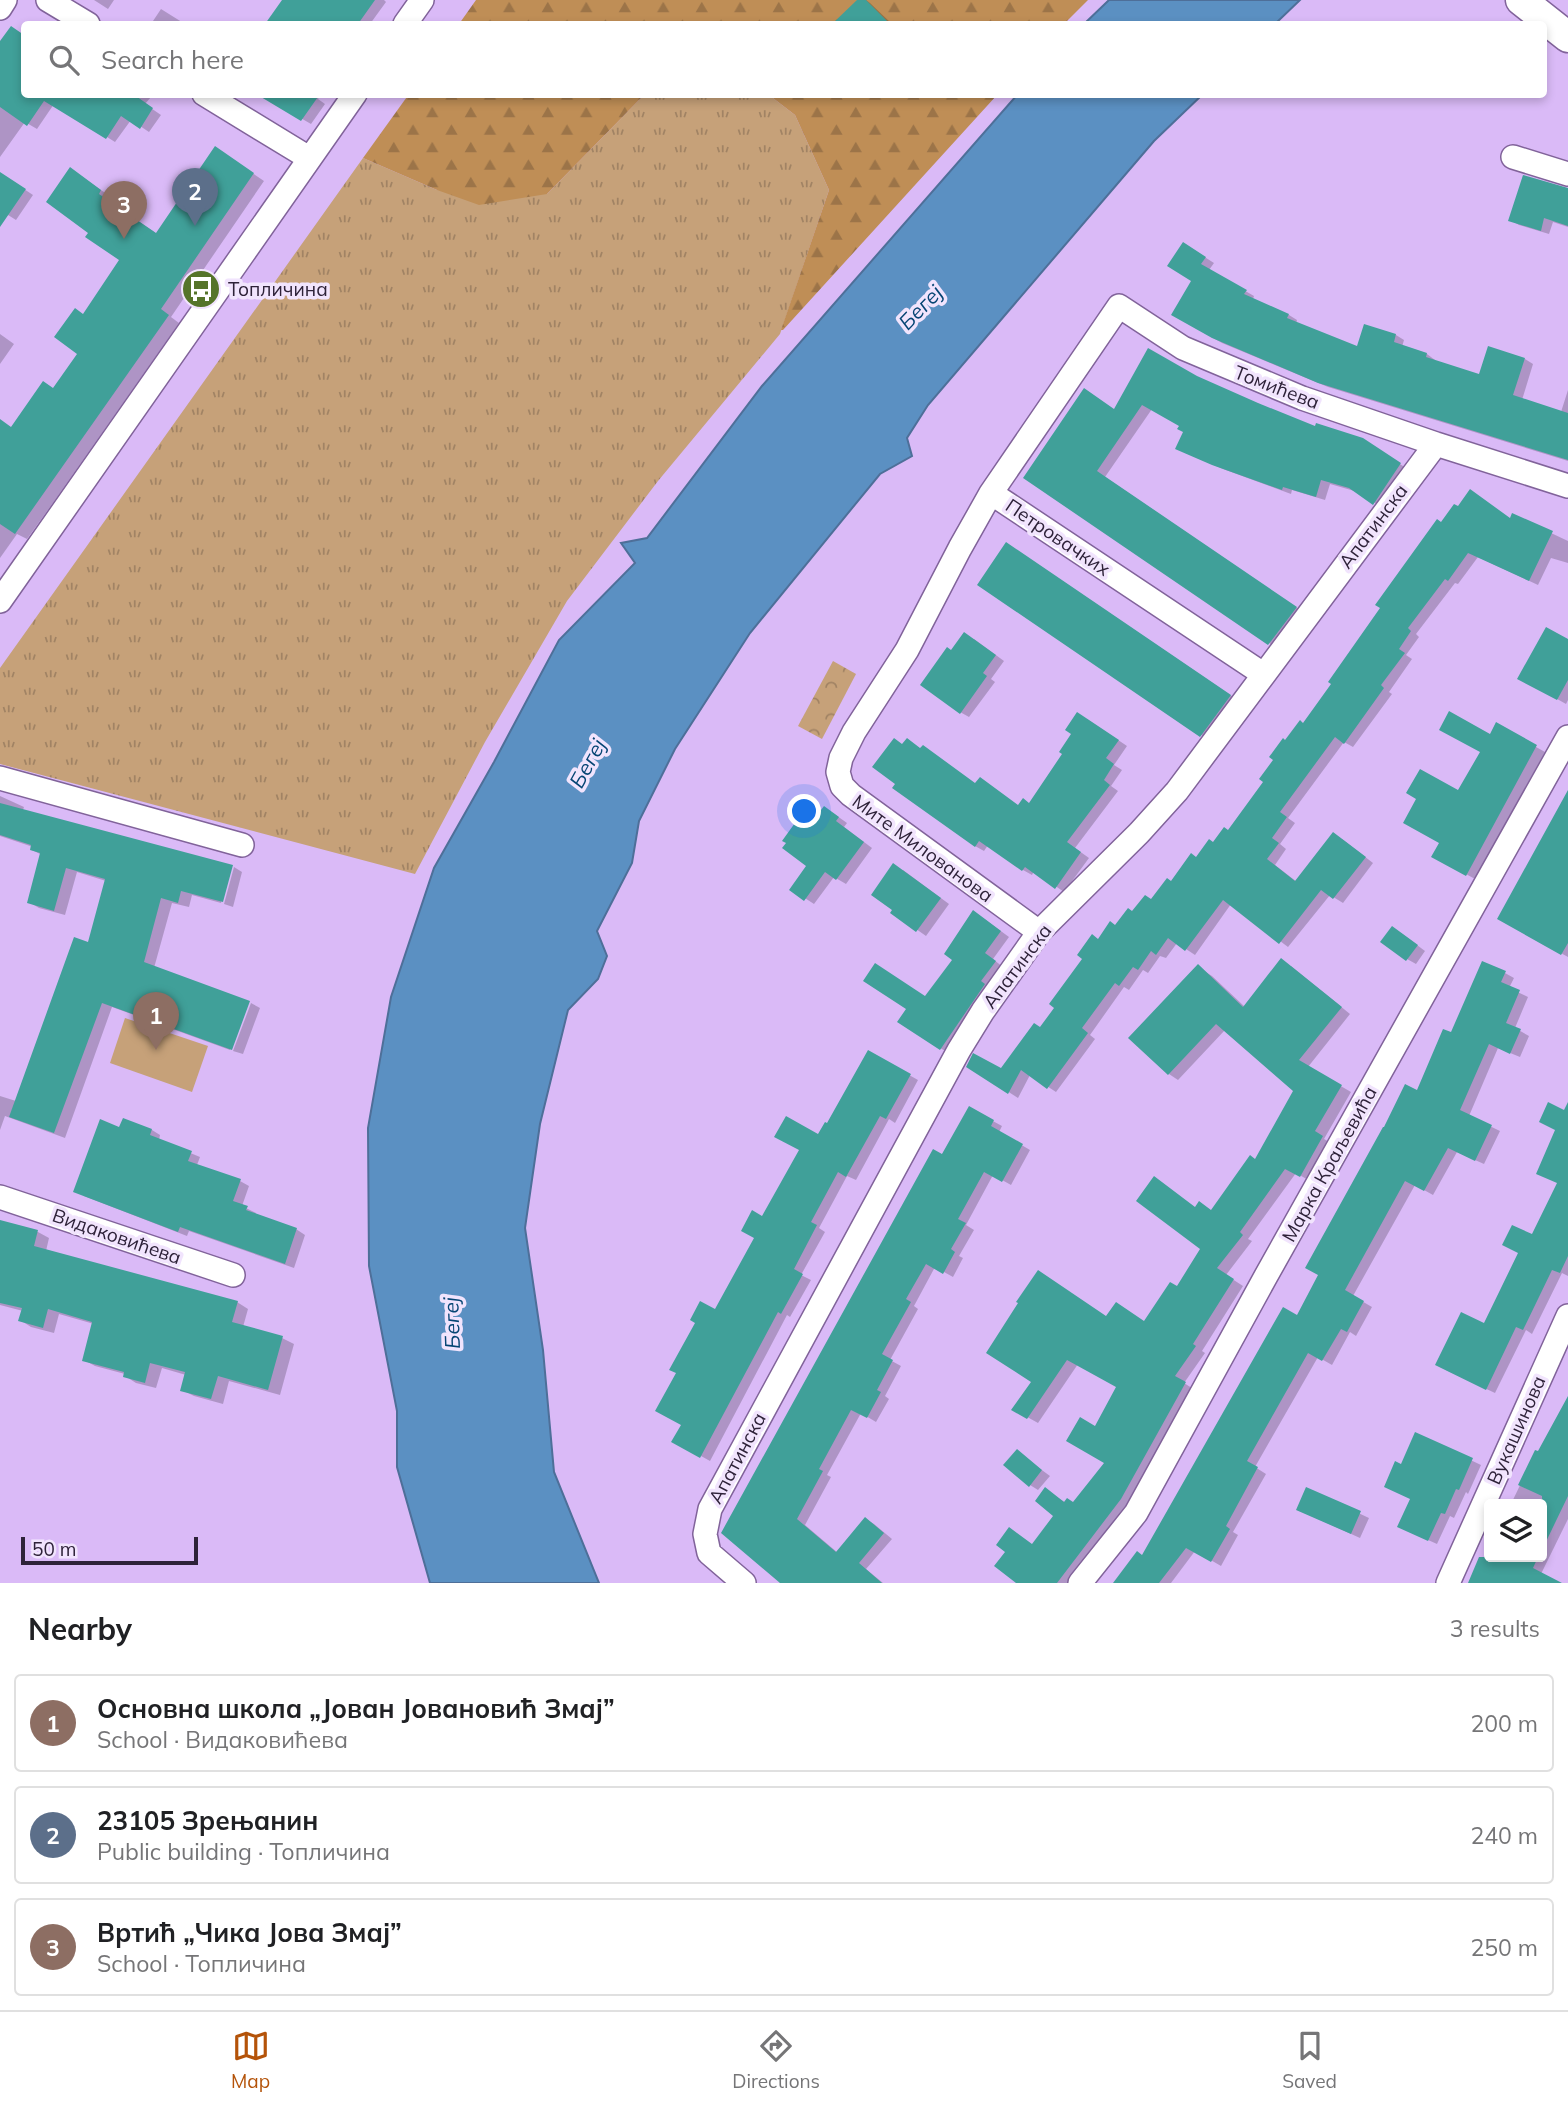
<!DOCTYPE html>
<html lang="en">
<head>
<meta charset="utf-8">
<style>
  :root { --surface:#fff; --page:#f2f2f2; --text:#202124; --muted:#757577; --line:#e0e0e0; --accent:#b45309 }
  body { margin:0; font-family:Mulish,sans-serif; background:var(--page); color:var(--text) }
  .controls { position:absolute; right:21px; bottom:21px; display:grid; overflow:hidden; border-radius:7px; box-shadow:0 4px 10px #0003 }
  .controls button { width:63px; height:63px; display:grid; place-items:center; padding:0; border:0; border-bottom:2px solid var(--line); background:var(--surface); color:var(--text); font:35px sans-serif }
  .scale { position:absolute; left:21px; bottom:18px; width:177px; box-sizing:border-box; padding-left:7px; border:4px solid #2e2239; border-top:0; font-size:19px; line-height:24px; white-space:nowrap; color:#2e2239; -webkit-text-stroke:5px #f1e4fd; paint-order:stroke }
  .you { position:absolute; left:805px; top:812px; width:24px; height:24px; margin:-18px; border:5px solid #fff; border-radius:50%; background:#1a73e8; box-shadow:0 0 0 10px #1a73e833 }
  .badge { display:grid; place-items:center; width:46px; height:46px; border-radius:50%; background:var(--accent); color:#fff; font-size:23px; font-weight:700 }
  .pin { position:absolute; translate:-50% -58px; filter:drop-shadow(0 2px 4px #0008) }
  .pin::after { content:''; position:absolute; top:37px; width:24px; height:21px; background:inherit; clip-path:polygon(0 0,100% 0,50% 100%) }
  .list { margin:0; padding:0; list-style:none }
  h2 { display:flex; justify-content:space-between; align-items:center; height:91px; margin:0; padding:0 28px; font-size:30px }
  h2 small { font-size:23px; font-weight:400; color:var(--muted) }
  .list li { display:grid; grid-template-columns:46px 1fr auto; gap:21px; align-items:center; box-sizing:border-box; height:98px; margin:0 14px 14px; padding:0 14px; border:2px solid var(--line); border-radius:7px }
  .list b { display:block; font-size:26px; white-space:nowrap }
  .list p { margin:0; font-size:23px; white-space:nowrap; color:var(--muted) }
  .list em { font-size:23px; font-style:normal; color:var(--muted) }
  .icon { flex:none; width:38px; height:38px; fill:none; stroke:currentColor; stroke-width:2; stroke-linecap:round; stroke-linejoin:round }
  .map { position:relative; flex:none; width:1568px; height:1583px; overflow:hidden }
  .search { position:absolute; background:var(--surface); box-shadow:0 4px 10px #0003; left:21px; right:21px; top:21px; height:77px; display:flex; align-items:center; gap:18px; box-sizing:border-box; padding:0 24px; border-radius:7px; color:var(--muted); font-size:26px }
  .sheet { height:427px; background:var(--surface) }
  nav { display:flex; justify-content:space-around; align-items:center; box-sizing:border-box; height:98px; border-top:2px solid var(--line); background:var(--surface); font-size:19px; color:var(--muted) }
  nav a { display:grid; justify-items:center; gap:4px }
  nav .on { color:var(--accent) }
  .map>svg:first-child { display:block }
  .grass { fill:url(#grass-tufts) }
  .forest { fill:url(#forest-firs) }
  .park { fill:url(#park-crowns) }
  .pitch { fill:#c6a179 }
  .water { fill:#5b90c2; stroke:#4e6f99; stroke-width:2 }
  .shadow { fill:#0003 }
  .building { fill:#40a099 }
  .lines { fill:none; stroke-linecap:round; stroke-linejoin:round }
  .minor-casing { stroke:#81639a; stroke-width:26 }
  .tertiary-casing { stroke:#81639a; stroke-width:33 }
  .minor { stroke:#fff; stroke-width:23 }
  .tertiary { stroke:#fff; stroke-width:30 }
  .labels { text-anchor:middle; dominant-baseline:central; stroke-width:7; stroke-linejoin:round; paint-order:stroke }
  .poi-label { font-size:19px; fill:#2e2239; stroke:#f1e4fd; text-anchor:start }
  .street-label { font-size:19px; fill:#2e2239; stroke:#f1e4fd }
  .water-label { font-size:21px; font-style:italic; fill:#064574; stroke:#f1e4fd }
</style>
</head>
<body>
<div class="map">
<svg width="1568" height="1583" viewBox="0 0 1568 1583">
  <defs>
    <pattern id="grass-tufts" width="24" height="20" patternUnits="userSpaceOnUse" patternTransform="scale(1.75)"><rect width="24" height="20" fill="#c6a179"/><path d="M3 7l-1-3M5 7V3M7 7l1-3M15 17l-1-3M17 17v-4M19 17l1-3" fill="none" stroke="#a18364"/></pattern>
    <pattern id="forest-firs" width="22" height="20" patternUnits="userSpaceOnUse" patternTransform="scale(1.75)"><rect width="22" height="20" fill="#bf8e56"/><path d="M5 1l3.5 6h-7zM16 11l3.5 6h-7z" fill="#9c7448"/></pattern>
    <pattern id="park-crowns" width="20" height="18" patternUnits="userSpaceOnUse" patternTransform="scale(1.75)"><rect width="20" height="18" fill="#c6a179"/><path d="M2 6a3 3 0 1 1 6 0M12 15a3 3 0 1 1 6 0" fill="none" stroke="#a18364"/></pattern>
  </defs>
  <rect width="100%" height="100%" fill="#dabaf7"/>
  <path class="grass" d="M644,95H769L795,115L829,190L780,334L658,481L567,601L485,742L415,874L0,764V668L363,158L437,190L547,194Z"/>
  <path class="forest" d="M476,0H1088L1064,24H459Z
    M409,94H644V95L547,194L479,205L437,190L363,158Z
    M769,95H997L783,330H781L829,190L795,115Z"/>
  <path class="park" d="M833,661L856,674L822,739L798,726Z"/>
  <path class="pitch" d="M125,1018L208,1046L192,1092L110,1063Z"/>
  <path class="water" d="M1109,0H1300L1275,24H1084Z
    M1017,95H1202L1154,141L928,405L907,438L912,456L880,474L750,633L675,749L639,821L632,863L597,931L607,956L598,979L568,1010L540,1124L525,1228L543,1350L554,1472L599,1583H430L397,1467V1411L369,1266L368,1128L391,997L434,868L494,762L559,640L635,563L621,543L647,538L762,386Z"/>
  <path class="shadow" d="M94,0H114L108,9Z
    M295,0H384L386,2L370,24H267L281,4Z
    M859,0H866L870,3L892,24H834Z
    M161,9L185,24H159L153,21Z
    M11,28L24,36V94H147L151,97L145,104L161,115L149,132L131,120L115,142L54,104L37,129L25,122L0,157V45Z
    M259,94H321L318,99L325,104L311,124Z
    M226,155L264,181L171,317L179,323L50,507L27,539L17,534L0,558V421L12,428L55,390L80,353L84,315L122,260L91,232L81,176L111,197L109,201L157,234Z
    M0,173L33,195L16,220L0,210Z
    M1568,189V227L1553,222L1549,234L1519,225L1510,220Z
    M1192,249L1214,263L1209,270L1254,296L1253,299L1289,315L1297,320L1296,324L1358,348L1396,335L1404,340L1402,347L1427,354L1435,360V361L1480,376L1525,359L1533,364L1522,400L1561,412L1568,390V461L1328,387L1222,343L1173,315L1193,281Z
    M0,334L14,344L0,364Z
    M1197,378L1316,428L1371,445L1409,470L1383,508L1358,492L1330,484L1325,500L1292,490L1291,494L1223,469L1186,453L1185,432L1181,425L1152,409L1105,477L1304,613L1278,649L1026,478L1115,411Z
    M1513,515L1568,541V563L1551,558L1538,585L1478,557L1458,584L1455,583L1416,634L1419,637L1406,655L1412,659L1389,692L1392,694L1353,747L1344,742L1288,818L1295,823L1280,844L1286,849L1275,865L1297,882L1342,839L1373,863L1343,903L1330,895L1288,947L1231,904L1195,955L1177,943L1166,958L1160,956L1148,973L1143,970L1129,990L1124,987L1090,1035L1095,1039L1056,1092L1030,1075L1018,1098L968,1066L1001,1071L1041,1029L1099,940L1152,901L1197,859L1229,832L1265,782L1286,742L1304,725L1442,524L1511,520Z
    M1015,549L1239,701L1210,740L1201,735Z
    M974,639L1004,661L991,679L995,682L969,717L960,712L952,652Z
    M1568,641V700L1566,704L1520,678Z
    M1087,719L1127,746L1114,765L1122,770L1111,786L1118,791L1075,848L1089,858L1064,892L1034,871L1032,875L1023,870L988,845L984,851L975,846L976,785L1019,806L1030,805Z
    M1497,725L1545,752L1475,879L1433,856L1441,843L1459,792Z
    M1568,794V957L1499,919Z
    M0,796L24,807L23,810L230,866L221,903L192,895L189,907L172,903L154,968L248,1002L230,1050L112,1007L65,1138L5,1116L0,1130V1096L16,1101L89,944L106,881L77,872L65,915L39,908L29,902L42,855L32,850L33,847L0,836Z
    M822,812L833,813L847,823L844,827L872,848L846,884L834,877L814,904L791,889L809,865Z
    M234,867L242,872L233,907L224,904Z
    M903,870L949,904L926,936L892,912Z
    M983,918L1009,937L993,959L1004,968L949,1053L940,1048L909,1008L926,997Z
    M1401,933L1425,951L1416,964L1407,959Z
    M1291,966L1350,1014L1308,1067L1351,1092L1324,1139L1331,1143L1310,1181L1296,1173L1248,1239L1252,1241L1226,1275L1243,1286L1202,1351L1205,1353L1184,1383L1195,1390L1131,1505L1071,1583H1019L997,1566L1033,1545L1056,1515L1046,1490L1066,1503L1074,1504L1106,1462L1095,1428L1119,1387L1078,1364L1038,1423L1013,1409L1107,1318L1145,1323L1177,1288L1202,1248L1196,1208L1212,1211L1256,1161L1296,1090L1225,1030L1178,1080L1169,1074L1201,969L1212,976L1245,1007Z
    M1505,973L1514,978L1509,988L1528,997L1515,1028L1529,1036L1520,1057L1498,1048L1469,1116L1500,1131L1484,1164L1457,1152L1433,1195L1415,1185L1353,1296L1372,1307L1356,1336L1350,1332L1332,1365L1318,1357L1255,1467L1266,1474L1233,1532L1238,1535L1221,1566L1195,1551L1171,1583H1115L1138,1554L1143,1557L1297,1317L1418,1092L1452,1034Z
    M251,1003L260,1008L243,1054L233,1051Z
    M868,1052L918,1080L895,1123L889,1119L856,1180L847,1176L819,1228L825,1232L801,1275L811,1280L790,1317L787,1315L710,1461L674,1441L683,1424L716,1312L756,1238L763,1218L828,1125Z
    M969,1108L1002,1126L999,1132L1030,1150L1011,1185L993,1175L966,1225L974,1230L959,1256L963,1258L953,1277L935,1267L914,1306L918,1309L890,1360L901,1366L885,1396L889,1399L876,1422L861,1413L827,1475L831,1477L805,1525L838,1553L866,1519L874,1524L892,1539L866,1569L883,1583H783L723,1533Z
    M1568,1114V1276L1562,1273L1532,1334L1526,1330L1495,1393L1446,1370L1484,1326L1559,1184Z
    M124,1120L152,1130L160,1135L159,1140L200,1157L197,1165L240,1181L249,1186L242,1206L256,1213L255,1215L296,1229L305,1235L294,1268L189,1231L187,1236L84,1196Z
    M0,1221L38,1232L49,1238L46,1251L237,1302L248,1309L243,1327L282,1338L294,1344L280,1395L229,1381L223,1404L194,1396L182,1390L186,1375L162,1368L156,1388L136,1383L125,1376V1374L95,1366L84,1360L94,1324L59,1314L54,1333L31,1327L20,1320L23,1311L0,1305Z
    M1568,1400V1519L1541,1574L1558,1583H1470L1489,1549V1557H1542V1504H1511L1536,1452L1538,1453Z
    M1416,1434L1481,1465L1468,1494L1466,1492L1454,1518L1450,1516L1437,1544L1408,1531L1412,1499L1402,1466Z
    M1020,1454L1050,1476L1038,1490L1030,1485Z
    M1307,1489L1369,1518L1360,1538L1307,1514Z"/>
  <path class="building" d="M282,0H375L358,24H265Z
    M857,0H866L890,24H832Z
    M11,26L24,35V94H133L153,108L140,129L121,116L106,139L44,101L27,126L0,107V41Z
    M256,94H320L301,121Z
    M215,146L254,173L161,309L169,315L15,534L0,524V419L11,427L43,381L53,388L77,354L54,337L75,308L83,314L119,260L85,237L88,233L46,202L70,167L101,190L99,194L156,233Z
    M0,172L26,189L0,227Z
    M1523,175L1568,188V226L1544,218L1541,231L1508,221Z
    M1183,242L1206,257L1201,264L1247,290L1244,294L1289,314L1287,318L1357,346L1364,324L1396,334L1394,342L1427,353L1426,357L1479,374L1488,346L1525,358L1513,395L1568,413V460L1318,383L1212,338L1171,315L1191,281L1167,266Z
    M1148,348L1197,376L1258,403L1315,426L1316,423L1363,438L1401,463L1373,505L1349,488L1321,480L1316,497L1283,487L1282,490L1212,465L1175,449L1183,432L1177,429L1179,426L1142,405L1097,471L1297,607L1268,645L1023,478L1084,388L1114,409Z
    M1470,489L1510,518L1512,513L1553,531L1529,581L1468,553L1448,581L1445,579L1408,628L1411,631L1399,649L1405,653L1381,685L1384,688L1344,744L1335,737L1280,812L1287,817L1272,838L1279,843L1267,859L1295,881L1333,832L1366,857L1333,899L1321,890L1279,944L1223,900L1185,951L1168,938L1156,955L1151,951L1138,970L1133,967L1119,986L1115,983L1082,1028L1088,1033L1047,1089L1021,1070L1008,1094L966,1067L973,1053L1001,1068L1034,1023L1040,1027L1054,1008L1049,1004L1082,959L1077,955L1092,934L1098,939L1110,921L1115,925L1128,908L1132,911L1145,895L1151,899L1167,878L1171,881L1191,853L1196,857L1209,839L1213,842L1224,827L1228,830L1263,782L1259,779L1273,760L1269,757L1283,738L1285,740L1300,720L1303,723L1331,684L1328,682L1380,608L1375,605L1437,519L1441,522L1454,504L1458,506Z
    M1006,542L1231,695L1200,737L977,585Z
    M1546,627L1568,639V680L1557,700L1517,679Z
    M964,632L996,655L983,673L987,676L960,714L920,685L947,647L951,650Z
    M1449,711L1490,734L1496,722L1537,745L1466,876L1431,857L1439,843L1403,823L1416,799L1406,793L1420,769L1458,790L1480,752L1439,730Z
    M1077,712L1119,740L1106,758L1114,764L1104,780L1110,785L1067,842L1081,852L1055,889L1025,867L1022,871L979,841L975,847L892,788L895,784L872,767L894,738L902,744L907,738L920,748L923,745L975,783L980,777L1018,805L1023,798L1029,803L1062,754L1059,752L1071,734L1065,730Z
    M1568,790V943L1561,955L1497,919Z
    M810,802L821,810L824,806L839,817L836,821L864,842L836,880L825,872L804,901L789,890L806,866L782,848L786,843L782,841Z
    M0,803L233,865L223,902L181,891L178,903L161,898L144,962L250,1001L232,1050L102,1003L54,1133L9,1117L74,937L88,942L105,879L66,868L54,911L27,903L40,853L30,850L31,845L0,835Z
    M893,863L941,898L916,932L890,913L892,910L871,895Z
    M973,910L1001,931L985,953L996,961L981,981L985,984L940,1050L897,1022L906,1009L863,981L875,963L925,996L952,960L944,954Z
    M1392,926L1418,945L1406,961L1380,942Z
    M1281,958L1342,1007L1299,1060L1342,1085L1315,1131L1323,1136L1300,1177L1285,1169L1240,1232L1243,1235L1217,1268L1234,1279L1193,1344L1196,1346L1175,1376L1186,1382L1121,1499L1057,1583H1016L994,1566L1005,1552L996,1545L1009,1527L1032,1544L1053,1516L1035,1501L1045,1487L1064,1502L1067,1498L1073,1502L1104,1463L1066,1441L1080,1417L1095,1426L1116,1387L1067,1360L1027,1419L1011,1410L1031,1382L986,1353L1018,1303L1016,1302L1038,1270L1106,1316L1116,1302L1144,1321L1170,1282L1177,1286L1200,1249L1136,1201L1154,1176L1195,1207L1199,1201L1211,1210L1250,1155L1255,1159L1293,1091L1216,1024L1168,1075L1128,1038L1198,964L1243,1007Z
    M1482,961L1506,971L1501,982L1520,990L1506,1023L1521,1029L1510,1054L1489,1044L1460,1110L1492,1125L1475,1161L1448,1148L1424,1191L1405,1181L1345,1290L1364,1301L1347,1332L1341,1329L1322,1361L1308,1353L1247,1461L1258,1467L1226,1526L1230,1529L1211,1562L1186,1548L1159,1583H1113L1137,1551L1142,1555L1283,1307L1297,1315L1318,1275L1305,1268L1383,1127H1384L1405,1084L1417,1090L1443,1029L1451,1032Z
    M868,1050L911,1074L886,1119L880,1116L846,1177L838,1172L811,1222L817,1225L794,1269L803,1274L781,1314L778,1312L700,1458L671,1442L681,1425L655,1411L676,1373L669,1370L695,1323L690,1320L700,1301L715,1309L754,1238L741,1231L752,1210L762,1216L799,1150L774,1137L786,1116L818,1134L825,1122L827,1123Z
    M1548,1102L1564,1110L1568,1102V1256L1560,1273L1552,1270L1523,1330L1516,1327L1486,1390L1435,1365L1461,1312L1484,1323L1518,1253L1502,1245L1512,1225L1532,1234L1557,1183L1536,1174L1555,1130L1539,1122Z
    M969,1106L994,1120L991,1126L1023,1144L1002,1182L984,1172L958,1219L966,1223L951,1249L955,1252L943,1274L926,1264L906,1299L911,1302L882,1354L893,1360L877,1390L881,1392L867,1418L851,1410L819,1469L823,1471L797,1519L836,1552L865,1517L884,1533L859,1563L882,1583H780L721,1533L933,1149L942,1154Z
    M123,1118L152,1129L150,1135L192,1151L188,1161L241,1179L233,1201L248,1206L246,1210L297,1228L285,1264L180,1227L178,1232L73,1192L100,1119L119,1127Z
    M0,1220L38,1230L34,1246L238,1301L232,1322L283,1336L268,1390L218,1376L211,1399L180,1391L185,1372L150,1363L145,1383L123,1377L124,1372L82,1361L92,1322L48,1309L43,1328L18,1321L22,1308L0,1303Z
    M1568,1396V1496L1542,1550V1496L1518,1485L1535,1450L1538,1451Z
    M1415,1432L1473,1458L1459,1490L1456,1489L1445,1514L1441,1513L1428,1541L1397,1527L1410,1499L1384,1487L1395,1461L1401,1464Z
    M1017,1449L1042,1470L1029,1487L1003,1465Z
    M1306,1487L1361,1511L1351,1534L1296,1510Z
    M1479,1557H1538L1533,1568L1562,1583H1468Z"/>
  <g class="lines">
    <defs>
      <path id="minor" d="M48,0L88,24
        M0,8L5,0
        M405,24L422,0
        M204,94L309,158
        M1513,157L1568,174
        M991,493L1263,674
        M0,601L355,94
        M0,778L242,845
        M1039,932L851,795L842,786L838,772L841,758L854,732L907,650L960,548L991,493L1119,306L1183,348L1302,398L1436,444L1568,486
        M0,1197L233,1275
        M744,1583L709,1553L705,1534L710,1509L959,1050L983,1011L1039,932L1139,833L1177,791L1436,444
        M1080,1583L1136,1513L1266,1276L1568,737
        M1448,1583L1568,1316"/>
      <path id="tertiary" d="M1521,0L1568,37"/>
    </defs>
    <use href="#minor" class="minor-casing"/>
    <use href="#tertiary" class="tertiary-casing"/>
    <use href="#minor" class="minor"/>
    <use href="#tertiary" class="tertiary"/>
  </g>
  <defs>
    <symbol id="bus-disc" viewBox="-11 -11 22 22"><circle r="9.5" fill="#557429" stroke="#f1e4fd"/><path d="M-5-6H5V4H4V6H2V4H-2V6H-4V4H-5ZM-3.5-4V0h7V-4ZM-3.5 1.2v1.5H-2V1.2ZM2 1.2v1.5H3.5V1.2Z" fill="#fff"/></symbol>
  </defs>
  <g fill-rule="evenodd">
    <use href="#bus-disc" x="179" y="267" width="44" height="44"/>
  </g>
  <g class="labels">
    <g class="poi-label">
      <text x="228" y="289">Топличина</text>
    </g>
    <g class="street-label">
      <text transform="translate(1277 387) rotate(21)">Томићева</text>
      <text transform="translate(1373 526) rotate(-53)">Апатинска</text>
      <text transform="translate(1058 537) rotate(34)">Петровачких</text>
      <text transform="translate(923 848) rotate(36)">Мите Милованова</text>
      <text transform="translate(1017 966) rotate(-53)">Апатинска</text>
      <text transform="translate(1329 1164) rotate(-61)">Марка Краљевића</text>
      <text transform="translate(117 1236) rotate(19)">Видаковићева</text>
      <text transform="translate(1516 1430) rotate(-66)">Вукашинова</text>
      <text transform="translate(737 1458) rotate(-62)">Апатинска</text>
    </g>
    <g class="water-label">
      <text transform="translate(920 307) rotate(-46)">Бегеј</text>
      <text transform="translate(587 763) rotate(-61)">Бегеј</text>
      <text transform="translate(451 1323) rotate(-92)">Бегеј</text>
    </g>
  </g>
</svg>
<div class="controls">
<button><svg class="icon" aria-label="layers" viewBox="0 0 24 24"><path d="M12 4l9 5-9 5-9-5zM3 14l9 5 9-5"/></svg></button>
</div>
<div class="scale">50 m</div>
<div class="you"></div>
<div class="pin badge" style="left:156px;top:1050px;background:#8d6e63">1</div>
<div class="pin badge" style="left:195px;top:226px;background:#5c6f8a">2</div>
<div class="pin badge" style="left:124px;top:239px;background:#8d6e63">3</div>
<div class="search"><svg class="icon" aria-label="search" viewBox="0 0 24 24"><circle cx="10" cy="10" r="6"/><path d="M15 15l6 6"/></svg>Search here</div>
</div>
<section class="sheet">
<h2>Nearby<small>3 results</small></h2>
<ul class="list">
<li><span class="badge" style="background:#8d6e63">1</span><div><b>Основна школа „Јован Јовановић Змај”</b><p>School · Видаковићева</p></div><em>200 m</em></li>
<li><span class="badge" style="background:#5c6f8a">2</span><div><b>23105 Зрењанин</b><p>Public building · Топличина</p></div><em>240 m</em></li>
<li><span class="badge" style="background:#8d6e63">3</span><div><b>Вртић „Чика Јова Змај”</b><p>School · Топличина</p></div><em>250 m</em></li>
</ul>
</section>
<nav>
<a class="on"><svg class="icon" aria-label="map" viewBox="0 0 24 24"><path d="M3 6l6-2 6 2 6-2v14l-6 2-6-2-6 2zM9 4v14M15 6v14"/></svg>Map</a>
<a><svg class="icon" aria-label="directions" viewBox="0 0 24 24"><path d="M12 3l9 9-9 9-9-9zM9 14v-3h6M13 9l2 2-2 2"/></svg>Directions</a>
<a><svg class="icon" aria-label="saved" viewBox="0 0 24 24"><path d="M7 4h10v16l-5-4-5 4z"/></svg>Saved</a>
</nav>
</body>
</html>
